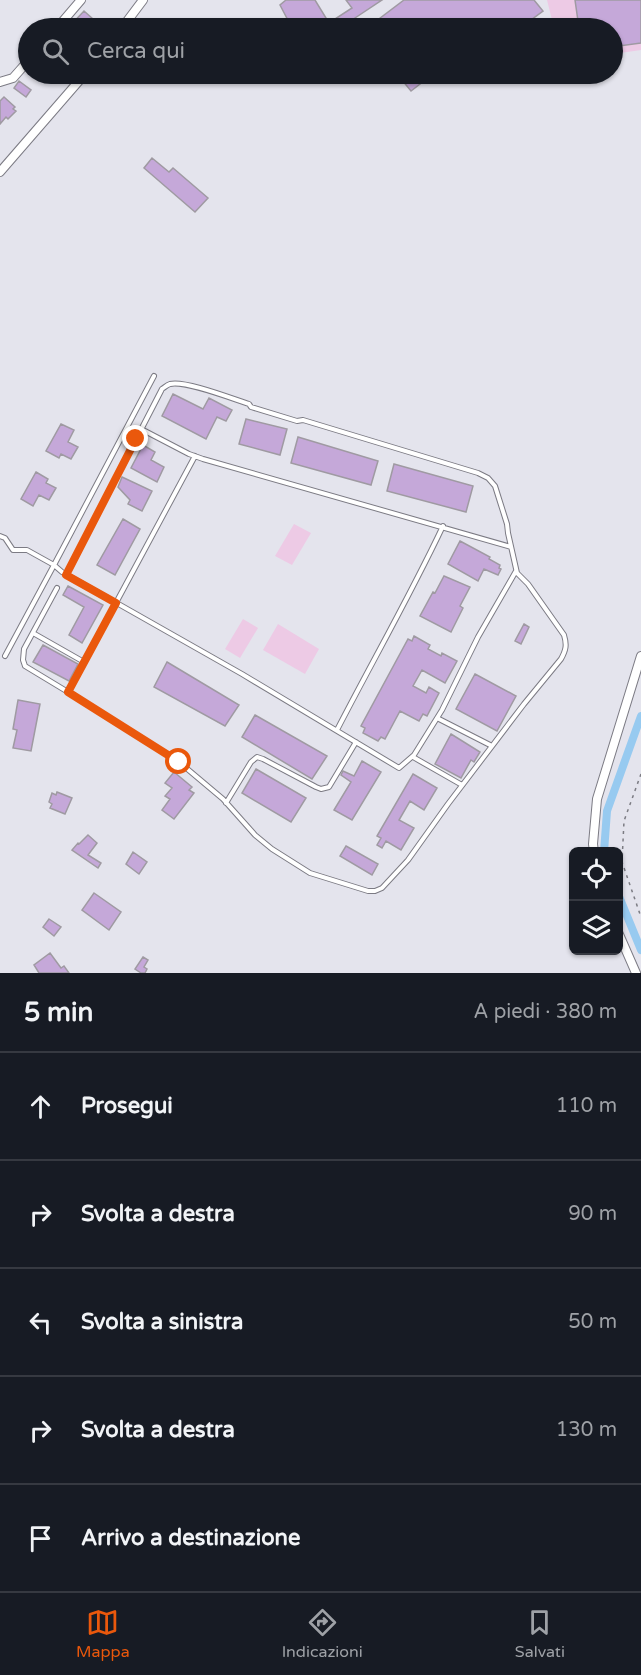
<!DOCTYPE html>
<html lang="it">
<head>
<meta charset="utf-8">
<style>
  :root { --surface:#171b24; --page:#20242c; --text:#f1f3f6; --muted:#9ea1a6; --line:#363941; --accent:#ea580c }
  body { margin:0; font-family:"Varela Round",sans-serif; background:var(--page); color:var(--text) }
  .controls { position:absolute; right:18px; bottom:18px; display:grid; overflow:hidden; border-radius:9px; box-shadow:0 2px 4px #0004 }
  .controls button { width:54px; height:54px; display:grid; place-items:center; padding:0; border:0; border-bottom:2px solid var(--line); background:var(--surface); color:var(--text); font:30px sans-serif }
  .stop { position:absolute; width:18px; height:18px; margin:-14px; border:4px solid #ea580c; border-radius:50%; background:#fff }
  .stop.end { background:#ea580c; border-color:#fff; box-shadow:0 2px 6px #0008 }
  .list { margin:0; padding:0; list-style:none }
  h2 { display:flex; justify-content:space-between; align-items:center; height:78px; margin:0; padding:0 24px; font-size:26px }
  h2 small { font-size:20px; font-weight:400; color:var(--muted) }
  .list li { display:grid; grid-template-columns:39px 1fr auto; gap:18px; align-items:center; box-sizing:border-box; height:108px; padding:0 24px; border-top:2px solid var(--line) }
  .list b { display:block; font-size:22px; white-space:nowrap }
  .list em { font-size:20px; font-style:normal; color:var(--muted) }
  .icon { flex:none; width:33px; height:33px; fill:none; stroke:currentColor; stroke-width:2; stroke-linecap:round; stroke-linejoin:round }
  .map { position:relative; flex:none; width:641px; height:973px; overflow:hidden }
  .search { position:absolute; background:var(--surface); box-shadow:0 2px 4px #0004; left:18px; right:18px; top:18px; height:66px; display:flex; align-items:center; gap:15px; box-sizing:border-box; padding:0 21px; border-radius:33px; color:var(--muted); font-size:22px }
  .sheet { height:618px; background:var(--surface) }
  nav { display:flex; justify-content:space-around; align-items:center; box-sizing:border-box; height:84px; border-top:2px solid var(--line); background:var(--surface); font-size:16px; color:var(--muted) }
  nav a { display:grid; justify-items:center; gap:3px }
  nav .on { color:var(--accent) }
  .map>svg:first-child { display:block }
  .green { fill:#edcae5 }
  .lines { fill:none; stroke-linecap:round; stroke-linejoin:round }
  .canal { stroke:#97caf0; stroke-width:8 }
  .building { fill:#c5a8d9; stroke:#9f9aa2; stroke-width:1.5 }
  .lane-casing { stroke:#7c7b84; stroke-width:6 }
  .street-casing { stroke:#7c7b84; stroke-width:10 }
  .path { stroke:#7c7c83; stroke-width:1.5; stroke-dasharray:3 4.5; stroke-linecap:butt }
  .lane { stroke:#fff; stroke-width:4 }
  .street { stroke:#fff; stroke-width:8 }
  .route { stroke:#ea580c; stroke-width:8 }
</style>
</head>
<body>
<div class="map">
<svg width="641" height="973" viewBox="0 0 641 973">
  <rect width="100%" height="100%" fill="#e4e4ed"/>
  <path class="green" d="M547,0H641V50L613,54L612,28H554Z
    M294,524L311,533L292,565L275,556Z
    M243,619L258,628L240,658L225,649Z
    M278,624L319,649L305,674L263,650Z"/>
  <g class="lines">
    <path class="canal" d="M604,852L607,811L641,716
      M618,894L641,950"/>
  </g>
  <path class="building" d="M286,0H315L329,23L352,8L346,0H382L355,18L357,20L343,28H297L295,24L291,26L280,5Z
    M404,0H534L543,11L520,28H367Z
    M575,0H641V43L612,47V28H579Z
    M84,11L93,19L84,28H68Z
    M397,74H433L411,91Z
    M19,81L31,90L26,97L14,88Z
    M4,97L15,107L13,109L16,111L8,119L6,117L0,124V101Z
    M152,158L169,172L173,168L208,198L195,212L144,168Z
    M173,394L203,409L209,398L232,410L226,421L217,417L206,439L162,416Z
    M246,419L287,429L280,455L239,444Z
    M61,424L74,430L68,442L78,447L71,459L61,454L59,458L46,451Z
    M298,437L378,461L371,485L291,463Z
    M143,445L155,452L151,460L164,467L157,482L131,468Z
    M394,464L473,486L466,512L387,491Z
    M36,472L48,479L46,483L56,488L49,500L39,495L33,506L21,499Z
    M122,477L152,491L142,511L128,504L130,500L118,487Z
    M123,519L140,529L115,575L97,565Z
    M460,541L490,557L489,559L500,565L499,568L501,569L498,575L484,569L478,581L448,564Z
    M444,576L470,587L460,606L463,608L451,632L420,616L433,592L435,593Z
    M68,586L103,605L82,643L69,635L84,607L63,595Z
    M524,624L529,627L521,644L515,641Z
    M414,636L430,645L428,649L441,656L442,653L457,661L445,683L422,670L413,686L426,693L429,687L439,693L427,716L423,714L419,721L400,711L385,739L381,737L378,741L363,733L365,728L361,726L408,639L412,641Z
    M43,645L78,664L69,681L33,662Z
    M167,662L239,705L225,726L154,687Z
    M475,674L516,696L497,731L456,709Z
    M18,700L40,704L31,751L13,748L17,730L13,729Z
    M255,715L327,756L312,779L242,737Z
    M451,734L480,752L474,762L471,760L461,778L435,764Z
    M362,761L381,772L352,820L334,810L351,782L341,775L343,771L354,776Z
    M256,769L306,798L291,822L242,793Z
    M174,772L192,787L189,790L194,793L174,819L162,810L170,799L165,796L172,788L165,783Z
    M413,774L437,788L424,810L410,801L399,820L414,828L401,850L386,841L382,848L377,845L381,838L377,836Z
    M57,792L72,798L65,814L50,808L52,804L49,802L52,793L56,795Z
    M88,835L97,843L88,855L101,863L98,868L72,850L78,843L79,844Z
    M346,846L378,864L372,875L340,856Z
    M133,852L147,862L139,874L126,864Z
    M94,893L121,912L109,930L82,910Z
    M49,919L61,927L54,936L43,927Z
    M50,953L61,968L64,966L69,973H39L34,965Z
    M143,957L148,960L144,967L147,969L145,973H141L135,969Z"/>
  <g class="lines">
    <defs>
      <path id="lane" d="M141,429L189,454L203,459L511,547
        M0,536L5,538L13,550H27L54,565L154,376
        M66,575L162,389C165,387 167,385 170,384C185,380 233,399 249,404L251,407L297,421L303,420L478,473L488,478L495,486L507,524L508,533L517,573L528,584L564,635C567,645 566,650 561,659L524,704L448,804L408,860L382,888L375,891H368L310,873L272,849L255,835L223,799L179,762L68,692L195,456
        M57,588L24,649L23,660L25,666L68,692
        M33,633L84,662
        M5,656L54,565L62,572L242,674L399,768L414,755L442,710L478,637L516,571
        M437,718L492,746
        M337,730C372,662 410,596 443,526
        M413,757L462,785
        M226,803L251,762L257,757L263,759L316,787L321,789L329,787L356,742"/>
      <path id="street" d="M57,28L81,0
        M122,28L143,0
        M0,82L13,78L28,61
        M0,172L85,74
        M594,852L593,844L597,799L641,656
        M618,932L636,973"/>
    </defs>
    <use href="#lane" class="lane-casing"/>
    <use href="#street" class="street-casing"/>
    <path class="path" d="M641,774L624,821L622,862L641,917"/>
    <use href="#lane" class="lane"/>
    <use href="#street" class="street"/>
  </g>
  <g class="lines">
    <path class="route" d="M136,439L66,575L116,603L68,692L179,762"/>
  </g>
</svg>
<div class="controls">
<button><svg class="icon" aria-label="locate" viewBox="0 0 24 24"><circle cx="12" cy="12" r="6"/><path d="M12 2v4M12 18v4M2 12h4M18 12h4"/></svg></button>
<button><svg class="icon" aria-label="layers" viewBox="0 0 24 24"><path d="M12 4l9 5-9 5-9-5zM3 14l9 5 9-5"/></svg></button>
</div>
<div class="stop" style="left:179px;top:762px"></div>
<div class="stop end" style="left:136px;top:439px"></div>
<div class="search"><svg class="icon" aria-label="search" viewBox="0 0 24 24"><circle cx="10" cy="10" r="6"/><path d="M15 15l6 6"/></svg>Cerca qui</div>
</div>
<section class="sheet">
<h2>5 min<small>A piedi · 380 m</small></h2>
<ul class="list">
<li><svg class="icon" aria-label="ahead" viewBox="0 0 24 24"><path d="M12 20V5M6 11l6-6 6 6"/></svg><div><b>Prosegui</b></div><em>110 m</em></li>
<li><svg class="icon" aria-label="right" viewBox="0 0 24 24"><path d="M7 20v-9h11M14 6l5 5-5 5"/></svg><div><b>Svolta a destra</b></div><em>90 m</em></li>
<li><svg class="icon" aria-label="left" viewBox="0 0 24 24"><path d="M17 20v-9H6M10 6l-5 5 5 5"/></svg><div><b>Svolta a sinistra</b></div><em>50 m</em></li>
<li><svg class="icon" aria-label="right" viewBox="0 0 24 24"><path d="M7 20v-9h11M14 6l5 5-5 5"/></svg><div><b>Svolta a destra</b></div><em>130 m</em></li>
<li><svg class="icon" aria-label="arrive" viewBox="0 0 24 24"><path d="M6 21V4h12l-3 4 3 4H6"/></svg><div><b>Arrivo a destinazione</b></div></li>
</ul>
</section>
<nav>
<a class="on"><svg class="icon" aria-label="map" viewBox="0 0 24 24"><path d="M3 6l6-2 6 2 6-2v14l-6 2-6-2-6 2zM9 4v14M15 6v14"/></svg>Mappa</a>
<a><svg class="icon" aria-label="directions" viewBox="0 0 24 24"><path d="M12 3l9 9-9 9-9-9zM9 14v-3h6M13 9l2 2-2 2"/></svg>Indicazioni</a>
<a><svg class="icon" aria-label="saved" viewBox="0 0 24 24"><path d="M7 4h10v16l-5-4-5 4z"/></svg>Salvati</a>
</nav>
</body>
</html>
